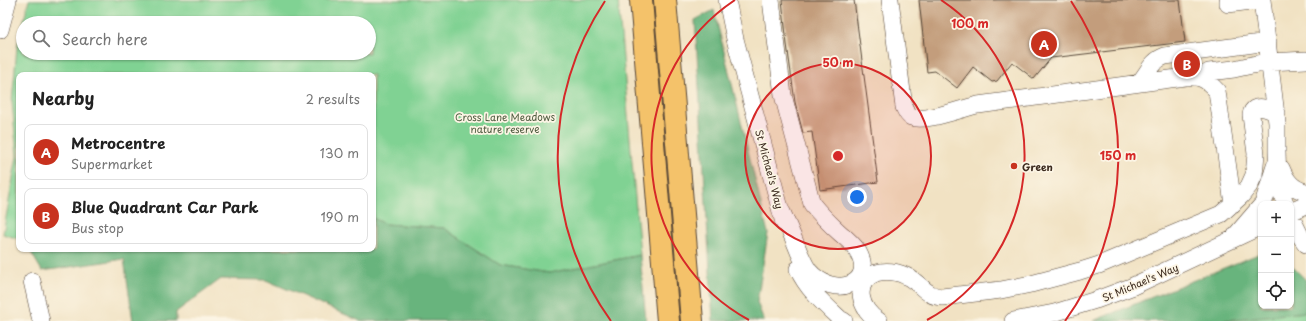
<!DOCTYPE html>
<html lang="en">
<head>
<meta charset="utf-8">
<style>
  :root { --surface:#fff; --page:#f6f6f6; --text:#222; --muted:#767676; --line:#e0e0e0; --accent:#c8321e }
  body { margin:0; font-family:"Playpen Sans",sans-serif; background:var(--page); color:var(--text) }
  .controls { position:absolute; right:12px; bottom:12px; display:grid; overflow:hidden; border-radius:8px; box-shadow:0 1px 3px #0004 }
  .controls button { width:36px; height:36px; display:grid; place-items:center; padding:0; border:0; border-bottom:1px solid var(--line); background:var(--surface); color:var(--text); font:20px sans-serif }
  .you { position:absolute; left:857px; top:197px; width:14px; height:14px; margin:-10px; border:3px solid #fff; border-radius:50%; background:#1a73e8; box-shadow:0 0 0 6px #1a73e833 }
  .badge { display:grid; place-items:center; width:26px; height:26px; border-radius:50%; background:var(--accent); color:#fff; font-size:13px; font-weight:700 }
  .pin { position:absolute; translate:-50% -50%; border:2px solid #fff; box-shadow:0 1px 4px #0006 }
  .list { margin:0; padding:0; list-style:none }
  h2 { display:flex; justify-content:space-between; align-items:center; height:52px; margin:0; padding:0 16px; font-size:17px }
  h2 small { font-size:13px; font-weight:400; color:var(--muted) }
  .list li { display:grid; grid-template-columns:26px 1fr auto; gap:12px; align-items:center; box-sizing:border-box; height:56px; margin:0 8px 8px; padding:0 8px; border:1px solid var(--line); border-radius:8px }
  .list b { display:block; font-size:15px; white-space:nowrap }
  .list p { margin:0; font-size:13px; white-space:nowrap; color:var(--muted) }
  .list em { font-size:13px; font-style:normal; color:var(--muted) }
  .icon { flex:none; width:22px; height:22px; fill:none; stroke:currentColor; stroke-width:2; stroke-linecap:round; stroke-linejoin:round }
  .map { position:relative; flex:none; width:1306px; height:321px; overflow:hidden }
  .search { position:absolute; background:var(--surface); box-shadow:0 1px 3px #0004; left:16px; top:16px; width:360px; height:44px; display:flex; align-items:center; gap:10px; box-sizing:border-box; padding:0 14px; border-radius:22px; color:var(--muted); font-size:15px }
  .panel { position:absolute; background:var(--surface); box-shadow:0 1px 3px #0004; left:16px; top:72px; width:360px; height:180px; border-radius:8px }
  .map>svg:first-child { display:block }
  .green { fill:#80d293; stroke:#5e7e58 }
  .forest { fill:#68b47d; stroke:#526f4e }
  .building { fill:#c39d7b }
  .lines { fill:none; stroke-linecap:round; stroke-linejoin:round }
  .minor-casing { stroke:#564637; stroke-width:18 }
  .highway-casing { stroke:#564637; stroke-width:24 }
  .minor { stroke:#fff; stroke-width:17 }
  .highway { stroke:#f4c26a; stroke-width:22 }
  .ring { fill:none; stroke:#d62828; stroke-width:2 }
  .poi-dot { fill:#c8321e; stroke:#fcf5e5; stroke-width:1.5 }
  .labels { text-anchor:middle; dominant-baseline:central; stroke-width:3.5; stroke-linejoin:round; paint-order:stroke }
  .park-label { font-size:10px; fill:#505c41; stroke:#fcf5e5 }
  .poi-label { font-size:10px; font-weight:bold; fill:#3b2a1e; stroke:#fcf5e5; text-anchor:start }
  .street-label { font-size:10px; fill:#3b2a1e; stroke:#fcf5e5 }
  .centre { fill:#d62828; stroke:#fcf5e5; stroke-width:2 }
  .ring-label { font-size:12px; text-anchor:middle; font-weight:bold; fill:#d62828; stroke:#fcf5e5; stroke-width:3.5; stroke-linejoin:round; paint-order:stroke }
</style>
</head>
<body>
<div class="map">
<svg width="1306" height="321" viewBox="0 0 1306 321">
  <rect width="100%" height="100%" fill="#fcf5e5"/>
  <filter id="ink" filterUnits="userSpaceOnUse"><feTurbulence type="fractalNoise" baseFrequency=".025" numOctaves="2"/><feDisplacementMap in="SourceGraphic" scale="8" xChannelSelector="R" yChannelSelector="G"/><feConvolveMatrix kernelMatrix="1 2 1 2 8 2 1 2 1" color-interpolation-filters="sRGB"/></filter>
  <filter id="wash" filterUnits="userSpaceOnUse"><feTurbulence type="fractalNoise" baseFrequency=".012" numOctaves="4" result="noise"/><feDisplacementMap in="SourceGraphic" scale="16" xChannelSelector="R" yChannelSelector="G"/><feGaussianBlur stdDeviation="0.9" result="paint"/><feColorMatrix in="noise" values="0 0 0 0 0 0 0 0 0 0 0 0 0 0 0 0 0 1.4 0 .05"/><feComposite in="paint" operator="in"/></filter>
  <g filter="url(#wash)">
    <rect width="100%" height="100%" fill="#f1e2c3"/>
    <path class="green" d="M29,0H618L640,255L549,273L500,265L444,228L385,224L373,218V75H19V239L3,234L17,156L12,102L17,47L23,23V53H369V23H23Z
      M1306,312V321H1216Z"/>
    <path class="forest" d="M714,10L768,233L757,302L764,321H713L695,20Z
      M373,218L385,224L444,228L500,265L549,273L640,255L646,321H360L266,280L221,279L176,312V321H133L124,259L42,271L29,249H373Z
      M1261,253V306H1291V265L1306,280V312L1216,321H1093Z"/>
    <g id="blocks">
      <path class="building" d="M782,0H854L878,182L820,190L812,132L803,133L795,102L787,44Z
        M919,0H1180L1185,42L1051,58L1034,79L1012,62L997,81L992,82L973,67L957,88L935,71L927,72Z"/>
    </g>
  </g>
  <g filter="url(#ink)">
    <use href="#blocks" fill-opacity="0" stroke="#564637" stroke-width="1"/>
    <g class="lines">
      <defs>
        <path id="minor" d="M727,0L735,39L784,223
          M771,0L783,95L812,204C821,215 830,224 840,233C846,238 853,244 857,250C878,284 834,300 809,271C805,266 802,258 799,252C794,239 788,226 782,212
          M890,0L904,107C906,111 907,115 911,117C925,123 962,108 978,105L1185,77C1201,76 1206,79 1217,91L1233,204
          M1228,0V4L1259,0
          M1262,0L1277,123V152L1278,180L1285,204
          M0,30L8,0
          M1200,77L1209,72L1234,69L1252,65L1270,62L1306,60
          M1139,83C1148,73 1151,61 1165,56L1268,42
          M1281,168C1286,180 1292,189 1306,192
          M1263,204L1275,166
          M1291,212L1306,205
          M1291,217L1301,237L1306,244
          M1236,235L1261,206
          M798,269C807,289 824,304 840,319L844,321
          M32,281L41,321
          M879,321C860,311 852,282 876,273C889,269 904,273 914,281C925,289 928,296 942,297L1001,290L1031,284L1080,271L1099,265L1221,214L1241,196L1249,186L1254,175L1256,154L1251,115C1253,102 1269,109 1277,113
          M1013,321L1054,313L1096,300L1131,287L1261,226"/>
        <path id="highway" d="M641,0L668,321
          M665,0L692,321"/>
      </defs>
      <use href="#minor" class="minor-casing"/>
      <use href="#highway" class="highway-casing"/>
      <use href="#minor" class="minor"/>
      <use href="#highway" class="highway"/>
    </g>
  </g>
  <circle cx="838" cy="156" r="93" fill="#d62828" fill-opacity=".12"/>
  <g class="ring">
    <circle cx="838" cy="156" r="93"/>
    <path d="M749 320A187 187 0 0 1 735 0M941 0A187 187 0 0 1 927 320"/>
    <path d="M611 321A280 280 0 0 1 605 1M1071 1A280 280 0 0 1 1065 321"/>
  </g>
  <circle class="poi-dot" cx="1014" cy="166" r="4"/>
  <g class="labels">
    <g class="park-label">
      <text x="505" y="116">Cross Lane Meadows<tspan x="505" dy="12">nature reserve</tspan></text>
    </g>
    <g class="poi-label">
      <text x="1022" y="166">Green</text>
    </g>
    <g class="street-label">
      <text transform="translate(770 169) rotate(75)">St Michael's Way</text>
      <text transform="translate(1140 282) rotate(-23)">St Michael's Way</text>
    </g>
  </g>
  <circle cx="838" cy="156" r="6" class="centre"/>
  <g class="ring-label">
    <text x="970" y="28">100 m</text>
    <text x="838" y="67">50 m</text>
    <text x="1118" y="160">150 m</text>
  </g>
</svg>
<div class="controls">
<button>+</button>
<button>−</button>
<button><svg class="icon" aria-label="locate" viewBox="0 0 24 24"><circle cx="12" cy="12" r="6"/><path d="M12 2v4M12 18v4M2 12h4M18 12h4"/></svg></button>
</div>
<div class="you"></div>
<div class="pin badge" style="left:1044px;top:44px">A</div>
<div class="pin badge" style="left:1187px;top:64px">B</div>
<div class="search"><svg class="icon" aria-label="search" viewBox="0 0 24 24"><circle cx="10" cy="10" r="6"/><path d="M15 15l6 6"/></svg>Search here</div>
<section class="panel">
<h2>Nearby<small>2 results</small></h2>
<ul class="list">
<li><span class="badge">A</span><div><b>Metrocentre</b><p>Supermarket</p></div><em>130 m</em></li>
<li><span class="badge">B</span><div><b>Blue Quadrant Car Park</b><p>Bus stop</p></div><em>190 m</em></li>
</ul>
</section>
</div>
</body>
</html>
